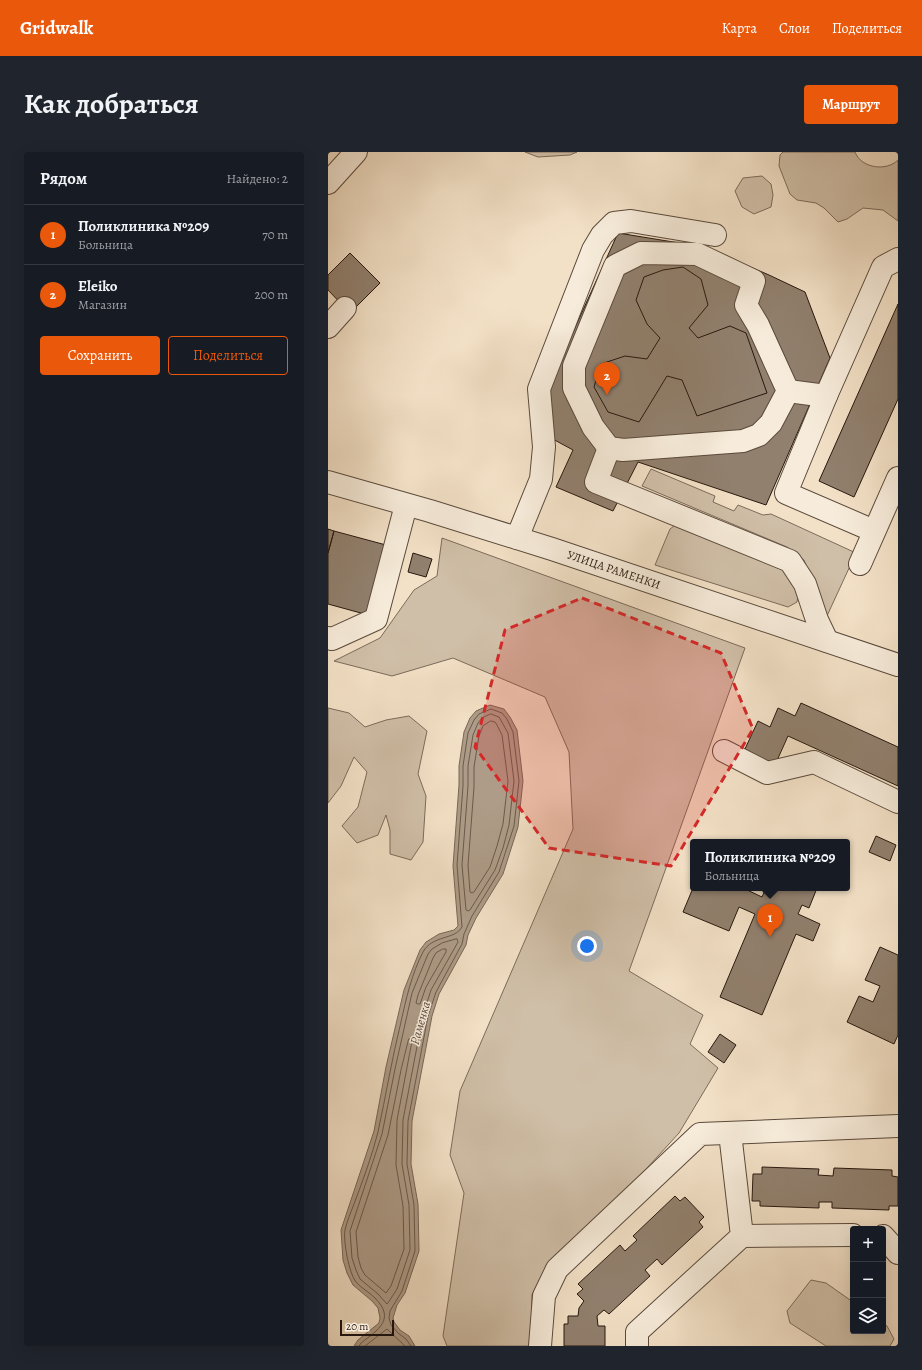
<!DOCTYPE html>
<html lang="ru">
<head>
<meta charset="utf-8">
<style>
  :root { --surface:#171b24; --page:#20242c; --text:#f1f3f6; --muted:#9ea1a6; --line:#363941; --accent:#ea580c }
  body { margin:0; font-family:Alegreya,serif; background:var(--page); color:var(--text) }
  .controls { position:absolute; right:12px; bottom:12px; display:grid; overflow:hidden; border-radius:4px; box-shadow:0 4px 16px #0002 }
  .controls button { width:36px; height:36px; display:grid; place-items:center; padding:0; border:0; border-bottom:1px solid var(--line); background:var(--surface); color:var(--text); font:20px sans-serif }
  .scale { position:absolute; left:12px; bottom:10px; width:54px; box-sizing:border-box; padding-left:4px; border:2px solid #27170e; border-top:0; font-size:11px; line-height:14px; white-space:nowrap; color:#27170e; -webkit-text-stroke:3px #f7ecdb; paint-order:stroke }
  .you { position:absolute; left:259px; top:794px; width:14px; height:14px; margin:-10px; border:3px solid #fff; border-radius:50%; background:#1a73e8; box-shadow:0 0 0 6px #1a73e833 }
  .badge { display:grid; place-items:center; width:26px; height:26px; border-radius:50%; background:var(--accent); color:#fff; font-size:13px; font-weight:700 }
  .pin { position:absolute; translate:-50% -33px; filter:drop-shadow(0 1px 2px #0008) }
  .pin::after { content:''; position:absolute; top:21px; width:14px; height:12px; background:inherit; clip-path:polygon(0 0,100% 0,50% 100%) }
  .popup { position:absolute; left:362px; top:687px; width:160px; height:52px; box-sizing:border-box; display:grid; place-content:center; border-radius:4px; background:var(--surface); filter:drop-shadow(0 1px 3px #0005); font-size:13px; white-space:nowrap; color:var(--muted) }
  .popup b { font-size:15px; color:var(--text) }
  .popup::after { content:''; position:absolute; left:50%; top:100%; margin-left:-8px; border:8px solid transparent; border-top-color:var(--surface) }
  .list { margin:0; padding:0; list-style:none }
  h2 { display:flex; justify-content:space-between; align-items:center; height:52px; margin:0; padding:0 16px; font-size:17px }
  h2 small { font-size:13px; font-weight:400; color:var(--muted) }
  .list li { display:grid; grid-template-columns:26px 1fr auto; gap:12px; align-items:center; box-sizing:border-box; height:60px; padding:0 16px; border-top:1px solid var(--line) }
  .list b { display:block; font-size:15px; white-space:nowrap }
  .list p { margin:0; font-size:13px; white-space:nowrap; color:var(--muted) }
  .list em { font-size:13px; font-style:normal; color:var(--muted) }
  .actions { display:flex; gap:8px; padding:12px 16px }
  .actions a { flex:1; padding:9px 0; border:1px solid var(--accent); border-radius:4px; text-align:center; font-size:14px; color:var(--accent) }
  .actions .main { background:var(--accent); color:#fff }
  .icon { flex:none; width:22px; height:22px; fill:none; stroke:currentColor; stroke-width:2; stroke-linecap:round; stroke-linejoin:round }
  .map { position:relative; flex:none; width:570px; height:1194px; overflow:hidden; border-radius:4px }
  header { display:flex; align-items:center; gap:24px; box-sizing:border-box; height:56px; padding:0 20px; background:var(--accent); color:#fff }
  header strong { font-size:19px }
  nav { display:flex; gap:22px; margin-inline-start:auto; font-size:14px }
  .intro { display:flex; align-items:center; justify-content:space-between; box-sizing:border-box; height:96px; padding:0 24px }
  h1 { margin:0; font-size:28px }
  .button { padding:10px 18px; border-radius:4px; background:var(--accent); color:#fff; font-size:14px; font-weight:700 }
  main { display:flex; gap:24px; padding:0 24px }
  aside { flex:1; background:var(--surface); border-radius:4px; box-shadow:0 4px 16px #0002 }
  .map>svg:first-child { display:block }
  .green { fill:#d0bfa8; stroke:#7c6b5b }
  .water { fill:#ae9c88; stroke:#786757 }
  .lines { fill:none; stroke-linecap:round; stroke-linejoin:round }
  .shore { stroke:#6a5a4b; stroke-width:1 }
  .building { fill:#91806e; stroke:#27170e }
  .minor-casing { stroke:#5a4a3c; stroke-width:24 }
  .minor { stroke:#f7ecdb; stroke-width:22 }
  .marked { fill:#d62828; fill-opacity:0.2; stroke:#d62828; stroke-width:3; stroke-dasharray:8 5; stroke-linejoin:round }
  .labels { text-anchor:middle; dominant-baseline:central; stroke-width:3; stroke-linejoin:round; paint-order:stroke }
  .street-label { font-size:12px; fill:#27170e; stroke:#f7ecdb }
  .water-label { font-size:13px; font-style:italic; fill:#5d4c3f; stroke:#f7ecdb }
</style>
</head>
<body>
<header>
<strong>Gridwalk</strong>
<nav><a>Карта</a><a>Слои</a><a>Поделиться</a></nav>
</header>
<div class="intro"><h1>Как добраться</h1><a class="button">Маршрут</a></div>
<main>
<aside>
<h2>Рядом<small>Найдено: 2</small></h2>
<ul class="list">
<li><span class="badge">1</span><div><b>Поликлиника №209</b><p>Больница</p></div><em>70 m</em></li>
<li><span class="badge">2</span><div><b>Eleiko</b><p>Магазин</p></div><em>200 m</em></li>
</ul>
<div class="actions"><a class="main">Сохранить</a><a>Поделиться</a></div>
</aside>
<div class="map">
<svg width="570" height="1194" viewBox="0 0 570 1194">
  <rect width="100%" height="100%" fill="#f3e1c7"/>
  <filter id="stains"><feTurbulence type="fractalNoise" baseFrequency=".005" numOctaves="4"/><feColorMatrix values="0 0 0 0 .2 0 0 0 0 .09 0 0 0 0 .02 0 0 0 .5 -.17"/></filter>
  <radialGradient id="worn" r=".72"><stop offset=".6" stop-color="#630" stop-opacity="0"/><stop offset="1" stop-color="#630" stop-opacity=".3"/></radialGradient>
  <path class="green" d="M197,0H249L242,3L210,5Z
    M455,0H527C533,16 558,20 570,8V69L555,58L535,56L519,67L510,70L496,56L488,51L469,48L462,42L451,14L452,3Z
    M434,24L443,32L445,43L443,55L426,62L414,55L407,39L415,26Z
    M323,317L387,344L385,350L406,359L410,353L435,363L443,362L528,401L498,466L476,408L459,395L314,334Z
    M350,371L442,407L462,424L470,443L469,450L460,455L327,413L342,377Z
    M114,386L417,496L301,819L375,863L362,892L390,916L351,981L204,1142L203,1194H119L115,1184L136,1041L122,1003L132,939L245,677L241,600L217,545L125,506L64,524L6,509L52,486L86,438L109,424Z
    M0,556L21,561L37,575L58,568L81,564L99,579L90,622L98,644L95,690L83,708L62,702V678L58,663L50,683L29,691L14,674L30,655L39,620L26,605L13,634L0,651Z
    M483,1128L498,1131L525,1150V1179H555V1171L559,1174L566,1187L562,1194H498L462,1171L459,1159Z"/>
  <path class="water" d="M162,553L176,557L182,565L189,578L195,629L190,675L175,722L148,766L140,783L138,793L111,842L104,864L84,969L83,1012L90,1052L91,1099L77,1141L69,1153L65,1166L66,1170L72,1178L81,1184L87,1194H26L30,1188L51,1171L52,1166L50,1156L44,1149L25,1133L19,1121L15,1108L13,1078L46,979L58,915L76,838L92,798L98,790L111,782L126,778L130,774L125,714L131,633V614L136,580L142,566L148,559Z"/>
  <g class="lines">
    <path class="shore" d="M163,562L171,565L180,581L186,629L181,673L175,696L167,718L142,758L140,759L138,758L134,713L140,634V614L145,583L150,571L154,566Z
      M163,569L167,570L169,573L174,583L180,629L175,672L169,694L162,715L146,740L144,741L142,740L140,713L146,635V615L151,584L155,574Z
      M129,787L130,790L103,838L95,863L75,968L74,1012L81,1053L82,1098L69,1137L60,1151L59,1152L50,1142L32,1127L28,1118L24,1106L22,1079L54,982L67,917L84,841L100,802L104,797L114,791Z
      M115,797H118V800L98,835L92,852H90L88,851L90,843L105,806L108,801Z
      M81,887H83L84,889L69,968L68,1013L75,1054L76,1097L63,1134L58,1141L37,1123L33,1116L30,1105L28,1080L60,983L73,918Z
      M31,1194L33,1191C50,1178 68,1167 47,1146C41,1140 33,1136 28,1130C21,1121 15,1089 17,1078C19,1069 23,1060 26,1052C35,1028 44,1004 50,980C58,943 64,906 73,870C78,847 84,821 95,800C104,783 127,788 134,775L129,713L135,634V614L140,581L146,568L151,562L163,557L174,561L179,567L185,580L191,629L186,674L171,720L144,764L136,782L134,792L108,840L100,864L80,969L79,1012L86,1053L87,1099L74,1139L62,1159L61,1166L63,1173L70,1181L78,1187L83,1194
      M37,1194L59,1177L77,1194"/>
  </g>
  <path class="building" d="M290,81L376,95L441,123L477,140L502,206L438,353L310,310L285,359L228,335L245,298L221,285L215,246Z
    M22,101L52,131L22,161L0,138V123Z
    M355,115L373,127L380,153L361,176L370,186L402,174L418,181L439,241L369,264L354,228L339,224L311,270L280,260L266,235L273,212L297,204L319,207L332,186L319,172L308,148L316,125L335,118Z
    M570,152V247L526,345L491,329Z
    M0,377L6,379L0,401Z
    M6,379L58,393L40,463L0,452V401Z
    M85,401L104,407L98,425L80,420Z
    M473,551L570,595V634L460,584L447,613L416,599L430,569L442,575L450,556L467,564Z
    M548,684L568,693L562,709L541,700Z
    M365,736H417V737L434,745L438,736H489L481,756L474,753L470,762L492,772L485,789L468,782L434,863L392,845L427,762L411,755L401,779L355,760Z
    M552,795L570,803V883L566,892L519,870L531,844L545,850L552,834L537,828Z
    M392,882L408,893L396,911L380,900Z
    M434,1015L491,1017L490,1023L505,1024L506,1016L564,1018V1024L570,1025V1054H561V1058L504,1056V1050H491V1056L432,1054V1049H424L425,1022H434Z
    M347,1044L352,1049L357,1045L376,1065L371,1070L375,1075L334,1113L329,1107L317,1118L322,1124L281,1162L276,1158L269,1164L270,1174H277V1194H236V1172H240V1164H250L251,1156L256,1149L249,1142L255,1137L250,1132L292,1093L297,1099L309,1088L305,1084Z"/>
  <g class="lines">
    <defs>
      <g id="minor">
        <path d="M0,31L28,0"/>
        <path d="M313,101L369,102L426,129L418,153L430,173L460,239L443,271L431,283L415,289L295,298L281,296L265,275L246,236V214L287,114Z"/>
        <path d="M0,175L17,156"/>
        <path d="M460,239L498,244L555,115L570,107"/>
        <path d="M498,244L458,341L546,379"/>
        <path d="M281,296L268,330L462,409L477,432L489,468L499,489"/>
        <path id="s1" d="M0,330L102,359L224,397L570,513"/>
        <path d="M189,386L213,327L216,295L211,237L265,98L274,83L286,71L303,69L387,83"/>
        <path d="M532,412L570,326"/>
        <path d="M0,486L4,487L48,467L78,353"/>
        <path d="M396,599L439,621L486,610L570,650"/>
        <path d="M414,1084L525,1083"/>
        <path d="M555,1084L570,1101"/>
        <path d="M212,1194L216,1144L229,1117L372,982L570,974"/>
        <path d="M309,1194V1180L414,1084L402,981"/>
      </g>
    </defs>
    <use href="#minor" class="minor-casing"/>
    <use href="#minor" class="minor"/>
  </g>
  <path class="marked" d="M254,446L393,501L425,577L343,714L221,696L147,595L177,478Z"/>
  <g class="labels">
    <g class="street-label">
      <text stroke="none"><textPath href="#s1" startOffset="299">УЛИЦА РАМЕНКИ</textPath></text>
    </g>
    <g class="water-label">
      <text transform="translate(92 871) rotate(-74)">Раменка</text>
    </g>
  </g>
  <rect width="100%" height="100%" filter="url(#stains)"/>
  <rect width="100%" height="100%" fill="url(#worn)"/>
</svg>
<div class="controls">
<button>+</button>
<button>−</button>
<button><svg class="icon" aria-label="layers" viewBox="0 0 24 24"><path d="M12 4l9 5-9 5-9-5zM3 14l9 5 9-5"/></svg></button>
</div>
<div class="scale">20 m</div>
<div class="you"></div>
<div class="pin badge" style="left:442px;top:785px">1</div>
<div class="popup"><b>Поликлиника №209</b>Больница</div>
<div class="pin badge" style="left:279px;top:243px">2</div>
</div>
</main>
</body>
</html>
